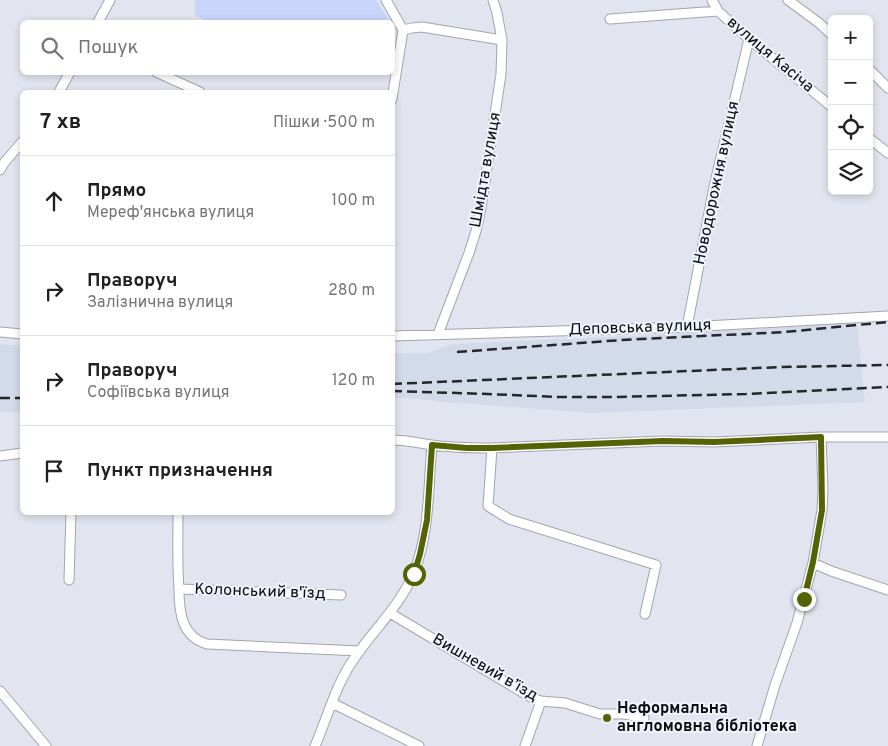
<!DOCTYPE html>
<html lang="uk">
<head>
<meta charset="utf-8">
<style>
  :root { --surface:#fff; --page:#f6f6f6; --text:#202124; --muted:#757577; --line:#e0e0e0 }
  body { margin:0; font-family:Overpass,sans-serif; background:var(--page); color:var(--text) }
  .controls { position:absolute; right:15px; top:15px; display:grid; overflow:hidden; border-radius:8px; box-shadow:0 2px 8px #0003 }
  .controls button { width:45px; height:45px; display:grid; place-items:center; padding:0; border:0; border-bottom:1px solid var(--line); background:var(--surface); color:var(--text); font:25px sans-serif }
  .stop { position:absolute; width:15px; height:15px; margin:-11px; border:4px solid #556306; border-radius:50%; background:#fff }
  .stop.end { background:#556306; border-color:#fff; box-shadow:0 1px 5px #0008 }
  .list { margin:0; padding:0; list-style:none }
  h2 { display:flex; justify-content:space-between; align-items:center; height:65px; margin:0; padding:0 20px; font-size:21px }
  h2 small { font-size:16px; font-weight:400; color:var(--muted) }
  .list li { display:grid; grid-template-columns:32px 1fr auto; gap:15px; align-items:center; box-sizing:border-box; height:90px; padding:0 20px; border-top:1px solid var(--line) }
  .list b { display:block; font-size:19px; white-space:nowrap }
  .list p { margin:0; font-size:16px; white-space:nowrap; color:var(--muted) }
  .list em { font-size:16px; font-style:normal; color:var(--muted) }
  .icon { flex:none; width:28px; height:28px; fill:none; stroke:currentColor; stroke-width:2; stroke-linecap:round; stroke-linejoin:round }
  .map { position:relative; flex:none; width:888px; height:746px; overflow:hidden }
  .search { position:absolute; background:var(--surface); box-shadow:0 2px 8px #0003; left:20px; top:20px; width:375px; height:55px; display:flex; align-items:center; gap:12px; box-sizing:border-box; padding:0 18px; border-radius:8px; color:var(--muted); font-size:19px }
  .panel { position:absolute; background:var(--surface); box-shadow:0 2px 8px #0003; left:20px; top:90px; width:375px; height:425px; border-radius:8px }
  .map>svg:first-child { display:block }
  .built { fill:#d3daea }
  .green { fill:#c7d5fb }
  .lines { fill:none; stroke-linecap:round; stroke-linejoin:round }
  .street-casing { stroke:#a2a5ae; stroke-width:11 }
  .street { stroke:#fff; stroke-width:9 }
  .rail { stroke:#25262a; stroke-width:2.5; stroke-dasharray:10 5; stroke-linecap:butt }
  .route { stroke:#556306; stroke-width:6 }
  .poi-dot { fill:#556306; stroke:#eff3fc; stroke-width:2 }
  .labels { text-anchor:middle; dominant-baseline:central; stroke-width:4; stroke-linejoin:round; paint-order:stroke }
  .street-label { font-size:16px; fill:#0b0c0f; stroke:#eff3fc }
  .poi-label { font-size:16px; font-weight:bold; fill:#0b0c0f; stroke:#eff3fc; text-anchor:start }
</style>
</head>
<body>
<div class="map">
<svg width="888" height="746" viewBox="0 0 888 746">
  <rect width="100%" height="100%" fill="#e2e5ef"/>
  <path class="built" d="M857,323L865,402L593,413L444,402L420,399L393,398V353H427L452,344L653,335Z
    M0,344L22,346V413L0,412Z"/>
  <path class="green" d="M195,0H376L390,22H208L195,15Z"/>
  <g class="lines">
    <defs>
      <path id="street" d="M386,0L403,30L392,99
        M712,0L718,11L749,39L832,107
        M788,0L819,23L832,35
        M610,19L718,11
        M98,22L110,0
        M403,30L412,28L422,27L502,40
        M869,69L888,88
        M156,72L200,92
        M59,92L70,72
        M869,138L888,153
        M0,170L4,163L22,142
        M687,327L714,187L749,39
        M0,332L22,334
        M438,334L469,253L476,231L481,208L501,74L502,40L497,13L493,0
        M392,336L687,327L888,316
        M392,440C407,440 418,443 432,445C452,448 472,448 492,448L663,441L714,442L821,437H888
        M492,448L488,506L509,519L656,565L645,614
        M0,456L22,453
        M178,512C178,538 177,564 179,590C179,601 180,614 184,624C189,635 196,641 207,644L360,651
        M813,563L831,571L888,590
        M69,580L71,512
        M179,589L341,595
        M390,613L532,698L541,701L565,703L600,714H625L644,718
        M0,691L46,746
        M332,703L419,746
        M315,746C328,716 336,683 356,656C375,628 401,605 414,572C430,532 428,488 432,445
        M525,746L541,701
        M757,746L775,685L797,623L813,563L822,510L823,490L821,437"/>
    </defs>
    <use href="#street" class="street-casing"/>
    <use href="#street" class="street"/>
    <path class="rail" d="M457,352L622,340L785,332L888,322
      M392,384L781,367L888,365
      M392,391L488,394L559,397H614L746,394L888,387
      M0,398H22"/>
  </g>
  <g class="lines">
    <path class="route" d="M414,574L420,554L427,520L432,445L467,448H492L663,441L714,442L821,437L822,510L813,562L804,599"/>
  </g>
  <circle class="poi-dot" cx="607" cy="718" r="5"/>
  <g class="labels">
    <g class="street-label">
      <text transform="translate(770 55) rotate(40)">вулиця Касіча</text>
      <text transform="translate(486 170) rotate(-80)">Шмідта вулиця</text>
      <text transform="translate(717 183) rotate(-78)">Новодорожня вулиця</text>
      <text transform="translate(640 328) rotate(-2)">Деповська вулиця</text>
      <text transform="translate(260 592) rotate(2)">Колонський в'їзд</text>
      <text transform="translate(485 668) rotate(30)">Вишневий в’їзд</text>
    </g>
    <g class="poi-label">
      <text x="617" y="709">Неформальна<tspan x="617" dy="18">англомовна бібліотека</tspan></text>
    </g>
  </g>
</svg>
<div class="controls">
<button>+</button>
<button>−</button>
<button><svg class="icon" aria-label="locate" viewBox="0 0 24 24"><circle cx="12" cy="12" r="6"/><path d="M12 2v4M12 18v4M2 12h4M18 12h4"/></svg></button>
<button><svg class="icon" aria-label="layers" viewBox="0 0 24 24"><path d="M12 4l9 5-9 5-9-5zM3 14l9 5 9-5"/></svg></button>
</div>
<div class="stop" style="left:414px;top:574px"></div>
<div class="stop end" style="left:804px;top:599px"></div>
<div class="search"><svg class="icon" aria-label="search" viewBox="0 0 24 24"><circle cx="10" cy="10" r="6"/><path d="M15 15l6 6"/></svg>Пошук</div>
<section class="panel">
<h2>7 хв<small>Пішки · 500 m</small></h2>
<ul class="list">
<li><svg class="icon" aria-label="ahead" viewBox="0 0 24 24"><path d="M12 20V5M6 11l6-6 6 6"/></svg><div><b>Прямо</b><p>Мереф'янська вулиця</p></div><em>100 m</em></li>
<li><svg class="icon" aria-label="right" viewBox="0 0 24 24"><path d="M7 20v-9h11M14 6l5 5-5 5"/></svg><div><b>Праворуч</b><p>Залізнична вулиця</p></div><em>280 m</em></li>
<li><svg class="icon" aria-label="right" viewBox="0 0 24 24"><path d="M7 20v-9h11M14 6l5 5-5 5"/></svg><div><b>Праворуч</b><p>Софіївська вулиця</p></div><em>120 m</em></li>
<li><svg class="icon" aria-label="arrive" viewBox="0 0 24 24"><path d="M6 21V4h12l-3 4 3 4H6"/></svg><div><b>Пункт призначення</b></div></li>
</ul>
</section>
</div>
</body>
</html>
